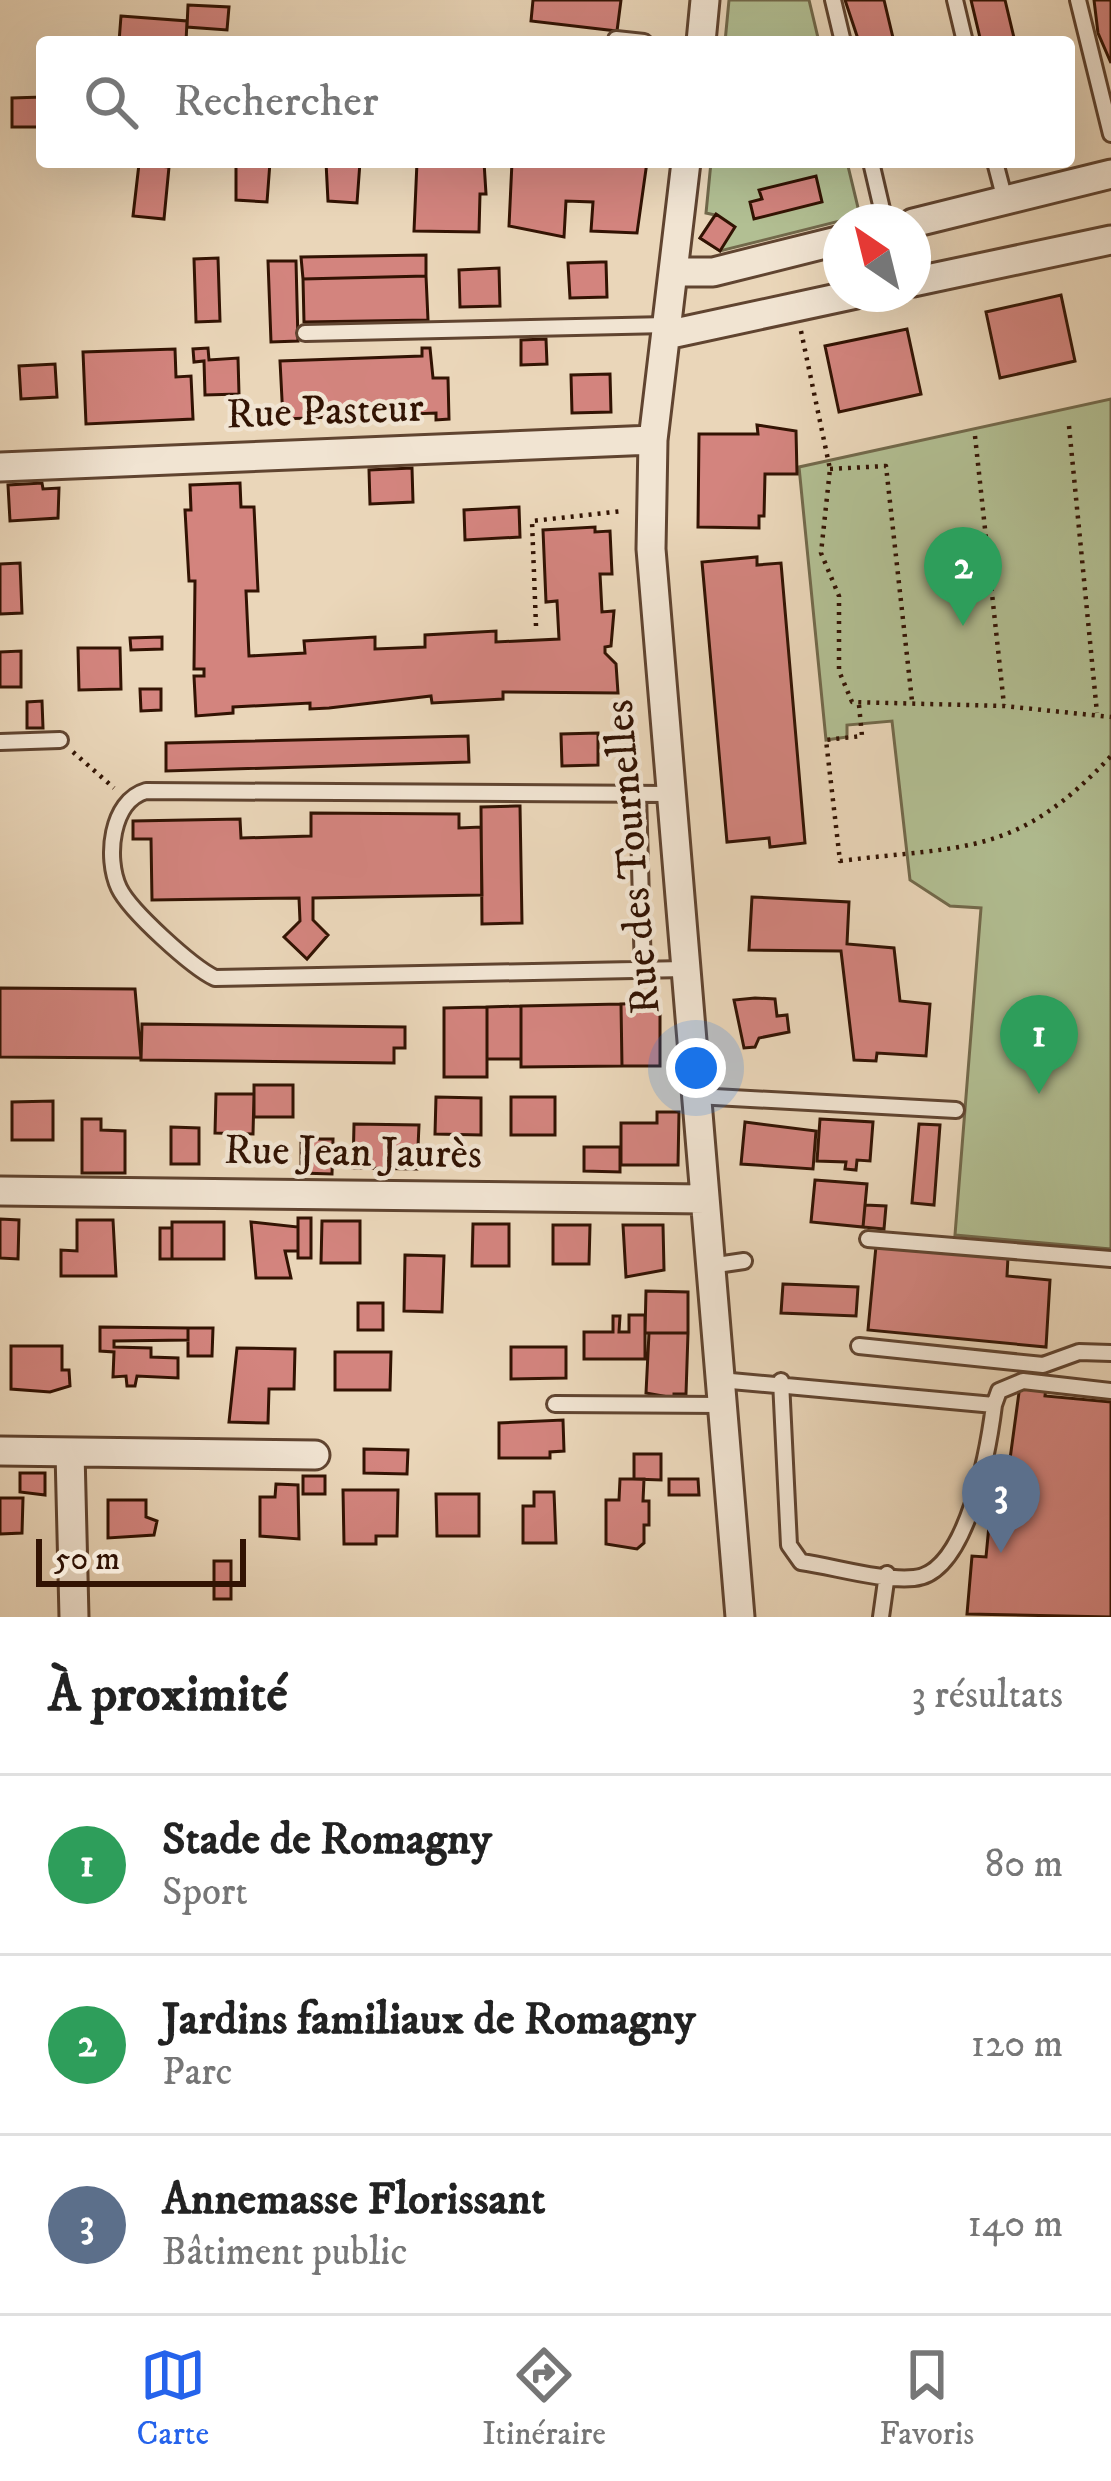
<!DOCTYPE html>
<html lang="fr">
<head>
<meta charset="utf-8">
<style>
  :root { --surface:#fff; --page:#f2f2f2; --text:#222; --muted:#767676; --line:#e0e0e0; --accent:#2563eb }
  body { margin:0; font-family:"IM FELL DW Pica",serif; background:var(--page); color:var(--text) }
  .compass { position:absolute; left:823px; top:204px; width:108px; height:108px; border-radius:50%; background:var(--surface); box-shadow:0 12px 48px #0002; rotate:325deg }
  .scale { position:absolute; left:36px; bottom:30px; width:210px; box-sizing:border-box; padding-left:12px; border:6px solid #321303; border-top:0; font-size:33px; line-height:42px; white-space:nowrap; color:#321303; -webkit-text-stroke:9px #f1e4d2; paint-order:stroke }
  .you { position:absolute; left:696px; top:1068px; width:42px; height:42px; margin:-30px; border:9px solid #fff; border-radius:50%; background:#1a73e8; box-shadow:0 0 0 18px #1a73e833 }
  .badge { display:grid; place-items:center; width:78px; height:78px; border-radius:50%; background:var(--accent); color:#fff; font-size:39px; font-weight:700 }
  .pin { position:absolute; translate:-50% -99px; filter:drop-shadow(0 3px 6px #0008) }
  .pin::after { content:''; position:absolute; top:63px; width:42px; height:36px; background:inherit; clip-path:polygon(0 0,100% 0,50% 100%) }
  .list { margin:0; padding:0; list-style:none }
  h2 { display:flex; justify-content:space-between; align-items:center; height:156px; margin:0; padding:0 48px; font-size:51px }
  h2 small { font-size:39px; font-weight:400; color:var(--muted) }
  .list li { display:grid; grid-template-columns:78px 1fr auto; gap:36px; align-items:center; box-sizing:border-box; height:180px; padding:0 48px; border-top:3px solid var(--line) }
  .list b { display:block; font-size:45px; white-space:nowrap }
  .list p { margin:0; font-size:39px; white-space:nowrap; color:var(--muted) }
  .list em { font-size:39px; font-style:normal; color:var(--muted) }
  .icon { flex:none; width:66px; height:66px; fill:none; stroke:currentColor; stroke-width:2; stroke-linecap:round; stroke-linejoin:round }
  .map { position:relative; flex:none; width:1111px; height:1617px; overflow:hidden }
  .search { position:absolute; background:var(--surface); box-shadow:0 12px 48px #0002; left:36px; right:36px; top:36px; height:132px; display:flex; align-items:center; gap:30px; box-sizing:border-box; padding:0 42px; border-radius:12px; color:var(--muted); font-size:45px }
  .sheet { height:696px; background:var(--surface) }
  nav { display:flex; justify-content:space-around; align-items:center; box-sizing:border-box; height:168px; border-top:3px solid var(--line); background:var(--surface); font-size:33px; color:var(--muted) }
  nav a { display:grid; justify-items:center; gap:6px }
  nav .on { color:var(--accent) }
  .map>svg:first-child { display:block }
  .green { fill:#b2bf93; stroke:#72694b; stroke-width:3 }
  .building { fill:#d3847e; stroke:#321303; stroke-width:3 }
  .lines { fill:none; stroke-linecap:round; stroke-linejoin:round }
  .service-casing { stroke:#604430; stroke-width:20 }
  .minor-casing { stroke:#604430; stroke-width:33 }
  .path { stroke:#321303; stroke-width:4.5; stroke-dasharray:3 6; stroke-linecap:butt }
  .service { stroke:#f1e4d2; stroke-width:14 }
  .minor { stroke:#f1e4d2; stroke-width:27 }
  .labels { text-anchor:middle; dominant-baseline:central; stroke-width:9; stroke-linejoin:round; paint-order:stroke }
  .street-label { font-size:42px; fill:#321303; stroke:#f1e4d2 }
</style>
</head>
<body>
<div class="map">
<svg width="1111" height="1617" viewBox="0 0 1111 1617">
  <rect width="100%" height="100%" fill="#ead6b9"/>
  <filter id="stains"><feTurbulence type="fractalNoise" baseFrequency=".00167" numOctaves="4"/><feColorMatrix values="0 0 0 0 .2 0 0 0 0 .09 0 0 0 0 .02 0 0 0 .5 -.17"/></filter>
  <radialGradient id="worn" r=".72"><stop offset=".6" stop-color="#630" stop-opacity="0"/><stop offset="1" stop-color="#630" stop-opacity=".3"/></radialGradient>
  <path class="green" d="M729,0H809L819,42H725Z
    M711,162H847L860,216L720,251L700,238L715,215L706,213Z
    M1111,399V1249L955,1235L981,908L950,906L910,880L892,721L847,725V737L826,740L799,467Z"/>
  <path class="building" d="M533,0H621L617,31L531,21Z
    M845,0H884L894,42H859Z
    M971,0H1005L1015,42H981Z
    M1094,0H1111V63L1098,33Z
    M188,5L229,7L227,30L187,27Z
    M121,16L187,21L186,42H119Z
    M42,97V127H12V98Z
    M236,162H270L267,202L236,200Z
    M326,162H360L357,203L328,201Z
    M417,162H484L486,194H480L479,232L414,231Z
    M512,162H647L637,233L591,231L593,202L566,201L564,237L509,226Z
    M139,164L169,167L164,219L133,216Z
    M816,176L822,202L754,219L750,202L762,199L759,190Z
    M716,214L735,227L720,251L700,238Z
    M426,255V276L303,279L301,257Z
    M218,258L220,321L196,322L194,259Z
    M268,261H296L298,341L271,342Z
    M601,262H606L607,297L570,298L568,263Z
    M499,268L500,306L460,307L459,270Z
    M426,276L428,320L304,322L303,279Z
    M1061,295L1075,361L1000,378L986,312Z
    M907,329L921,394L839,412L825,346Z
    M546,339L547,364L521,365V340Z
    M208,348L209,360L238,358L239,394L205,395L204,361L194,362L193,349Z
    M422,348H430L433,378H448L449,419L436,420V413L283,419L280,361L422,356Z
    M175,349L176,377L191,376L193,419L86,424L83,352Z
    M55,364L57,397L21,399L19,366Z
    M610,374L611,412L572,413L571,375Z
    M757,425L796,431L797,474H765L764,516H759V528L698,527L699,434H758Z
    M412,468L413,502L370,504L369,470Z
    M42,483L43,489L59,488L58,518L10,521L8,485Z
    M240,483L241,507H254L258,591H246L249,656L305,653L304,641L375,637V649L425,647V635L496,631V642L559,639L557,601L546,602L543,530L595,527V532L610,531L612,574H600L602,612L614,611L611,646L605,647V653L616,664L618,693L503,692V699L432,703L431,696L329,708L310,709V703L233,707V713L196,716L194,676H204V669H194L195,581H189L185,510H191L190,485Z
    M519,507L520,537L465,540L464,510Z
    M757,557V565L781,563L805,843L770,847L769,838L727,842L702,562Z
    M20,563L22,613L0,614V564Z
    M162,637V649L131,650L130,638Z
    M78,648H120L121,689L79,690Z
    M21,651V687H0V652Z
    M140,689H161V710L141,711Z
    M42,701L43,728H27V702Z
    M598,733V765L562,766L561,734Z
    M468,736L469,762L166,771V743Z
    M516,806H520L522,923L482,924L481,807Z
    M311,813L459,814V828L481,827L482,895L313,898V920L328,935L307,959L284,937L300,921L299,898L152,900L151,839H133V821L240,819L241,838L311,836Z
    M752,897L849,902L847,944L894,948L900,1001L930,1004L926,1056L877,1053L876,1061L854,1060L841,951L749,950Z
    M0,988L135,989L141,1058L0,1057Z
    M755,998L775,999L777,1016L787,1015L789,1032L759,1038L755,1047L744,1048L734,1000Z
    M660,1003V1066H622L621,1004Z
    M621,1004L622,1066L521,1067V1006Z
    M521,1006V1059H487V1007Z
    M487,1007V1077H444V1008Z
    M142,1024L405,1027V1048H394V1063L141,1060Z
    M254,1085H293V1117H254Z
    M216,1094H254L253,1134L215,1133Z
    M436,1097L481,1098V1135L435,1134Z
    M511,1097H555V1135H511Z
    M53,1101V1140H12V1102Z
    M657,1112H679L678,1165H621V1123H657Z
    M82,1119H101V1130L125,1131V1173H82Z
    M820,1119L873,1122L870,1161L857,1160L856,1170L845,1169L846,1162L817,1161Z
    M745,1122L816,1131L813,1169L741,1164Z
    M354,1124L419,1125L417,1169L353,1168Z
    M919,1124L940,1125L934,1205L912,1203Z
    M171,1127L199,1128V1164H171Z
    M301,1139H333L332,1174L301,1173Z
    M584,1147H620V1172L584,1171Z
    M815,1180L867,1184L863,1227L811,1222Z
    M865,1205L886,1206L884,1229L863,1227Z
    M298,1218H311V1258H298Z
    M0,1219L19,1220L18,1259L0,1258Z
    M77,1220H113L116,1276H61V1250L77,1251Z
    M322,1221H360V1263H321Z
    M172,1222H224V1259H172Z
    M251,1222L298,1227V1251H285L291,1278H256Z
    M473,1224H509V1266H472Z
    M553,1225H590L589,1264H553Z
    M623,1225H663L664,1270L626,1277Z
    M160,1228H172V1259H160Z
    M876,1246L1008,1257L1007,1276L1050,1280L1046,1347L868,1330Z
    M405,1255L444,1256L442,1312L404,1311Z
    M783,1284L858,1287L856,1316L781,1313Z
    M646,1291L688,1292V1333H645Z
    M358,1303H383V1330H358Z
    M629,1315H645V1359H584V1332H613V1316H620L619,1332H629Z
    M100,1327L188,1328V1340L114,1341V1347L151,1348V1357L178,1358V1378L137,1376L135,1386H127L126,1376L113,1377L114,1352L100,1351Z
    M188,1328H213L212,1356H188Z
    M649,1333H688L686,1394H674V1398L646,1393Z
    M11,1346H62V1370H69L70,1386L50,1392L11,1389Z
    M511,1347H566V1378L511,1379Z
    M237,1348L295,1349L294,1389H269L268,1423L229,1422Z
    M335,1352H391L390,1390H335Z
    M1020,1385L1046,1387L1045,1396L1111,1402V1617L967,1614L972,1556L986,1557L994,1473L1008,1474Z
    M563,1420L564,1451L550,1452V1458H499V1423Z
    M364,1449L408,1450L407,1474L364,1473Z
    M634,1454H661V1480L634,1479Z
    M20,1473H45V1495L20,1492Z
    M303,1476H325V1494H303Z
    M620,1479H644L643,1501H649V1525H644V1543L637,1549L606,1544V1500H619Z
    M669,1479H698L699,1495H669Z
    M276,1484L298,1485L299,1539L260,1536V1497H275Z
    M343,1490H398L397,1536H376V1544H344Z
    M534,1492H554L556,1543H523V1506H534Z
    M436,1494H479V1536H437Z
    M0,1498H23L22,1533L0,1534Z
    M108,1500H146V1517L157,1521L154,1535L108,1538Z
    M214,1561H231V1599H214Z"/>
  <g class="lines">
    <defs>
      <path id="service" d="M833,0L843,42
        M955,0L965,42
        M1078,0L1111,134
        M616,39L644,42
        M871,162L885,222
        M995,162L1005,200
        M305,333L667,325
        M0,742L60,740
        M638,794L643,972
        M670,794L146,791C111,801 105,858 119,888C130,911 192,967 215,978L685,969
        M696,1096L956,1110
        M868,1239L1111,1259
        M710,1266L744,1261
        M859,1346L1043,1365L1079,1352L1111,1353
        M720,1380L994,1405C989,1445 968,1574 914,1578C880,1581 836,1567 801,1562L789,1545L781,1381
        M555,1404L722,1405
        M994,1405L999,1391L1023,1381L1111,1391
        M881,1617L887,1574"/>
      <path id="minor" d="M701,42L705,0
        M686,162L653,440L651,549L740,1617
        M913,223L1111,174
        M673,272H713L841,240
        M913,282L1111,240
        M666,335L856,294
        M0,467L653,440
        M0,1191L705,1199
        M0,1451L315,1455
        M70,1452L74,1617"/>
    </defs>
    <use href="#service" class="service-casing"/>
    <use href="#minor" class="minor-casing"/>
    <path class="path" d="M801,331L830,469L821,553L839,596V671L852,702L1004,706L1111,717
      M1069,426L1097,713
      M975,436L1004,705
      M830,469L886,466L912,701
      M536,626L532,521L623,511
      M859,705L862,736L826,740L840,861C967,845 1016,857 1111,756
      M73,752L114,788"/>
    <use href="#service" class="service"/>
    <use href="#minor" class="minor"/>
  </g>
  <g class="labels">
    <g class="street-label">
      <text transform="translate(325 412) rotate(-2)">Rue Pasteur</text>
      <text transform="translate(633 857) rotate(-95)">Rue des Tournelles</text>
      <text transform="translate(353 1153) rotate(1)">Rue Jean Jaurès</text>
    </g>
  </g>
  <rect width="100%" height="100%" filter="url(#stains)"/>
  <rect width="100%" height="100%" fill="url(#worn)"/>
</svg>
<svg class="compass" viewBox="-18 -18 36 36"><path d="M0-13l5 13h-10z" fill="#e53935"/><path d="M0 13l5-13h-10z" fill="#767676"/></svg>
<div class="scale">50 m</div>
<div class="you"></div>
<div class="pin badge" style="left:1039px;top:1094px;background:#2e9e5b">1</div>
<div class="pin badge" style="left:963px;top:626px;background:#2e9e5b">2</div>
<div class="pin badge" style="left:1001px;top:1553px;background:#5c6f8a">3</div>
<div class="search"><svg class="icon" aria-label="search" viewBox="0 0 24 24"><circle cx="10" cy="10" r="6"/><path d="M15 15l6 6"/></svg>Rechercher</div>
</div>
<section class="sheet">
<h2>À proximité<small>3 résultats</small></h2>
<ul class="list">
<li><span class="badge" style="background:#2e9e5b">1</span><div><b>Stade de Romagny</b><p>Sport</p></div><em>80 m</em></li>
<li><span class="badge" style="background:#2e9e5b">2</span><div><b>Jardins familiaux de Romagny</b><p>Parc</p></div><em>120 m</em></li>
<li><span class="badge" style="background:#5c6f8a">3</span><div><b>Annemasse Florissant</b><p>Bâtiment public</p></div><em>140 m</em></li>
</ul>
</section>
<nav>
<a class="on"><svg class="icon" aria-label="map" viewBox="0 0 24 24"><path d="M3 6l6-2 6 2 6-2v14l-6 2-6-2-6 2zM9 4v14M15 6v14"/></svg>Carte</a>
<a><svg class="icon" aria-label="directions" viewBox="0 0 24 24"><path d="M12 3l9 9-9 9-9-9zM9 14v-3h6M13 9l2 2-2 2"/></svg>Itinéraire</a>
<a><svg class="icon" aria-label="saved" viewBox="0 0 24 24"><path d="M7 4h10v16l-5-4-5 4z"/></svg>Favoris</a>
</nav>
</body>
</html>
